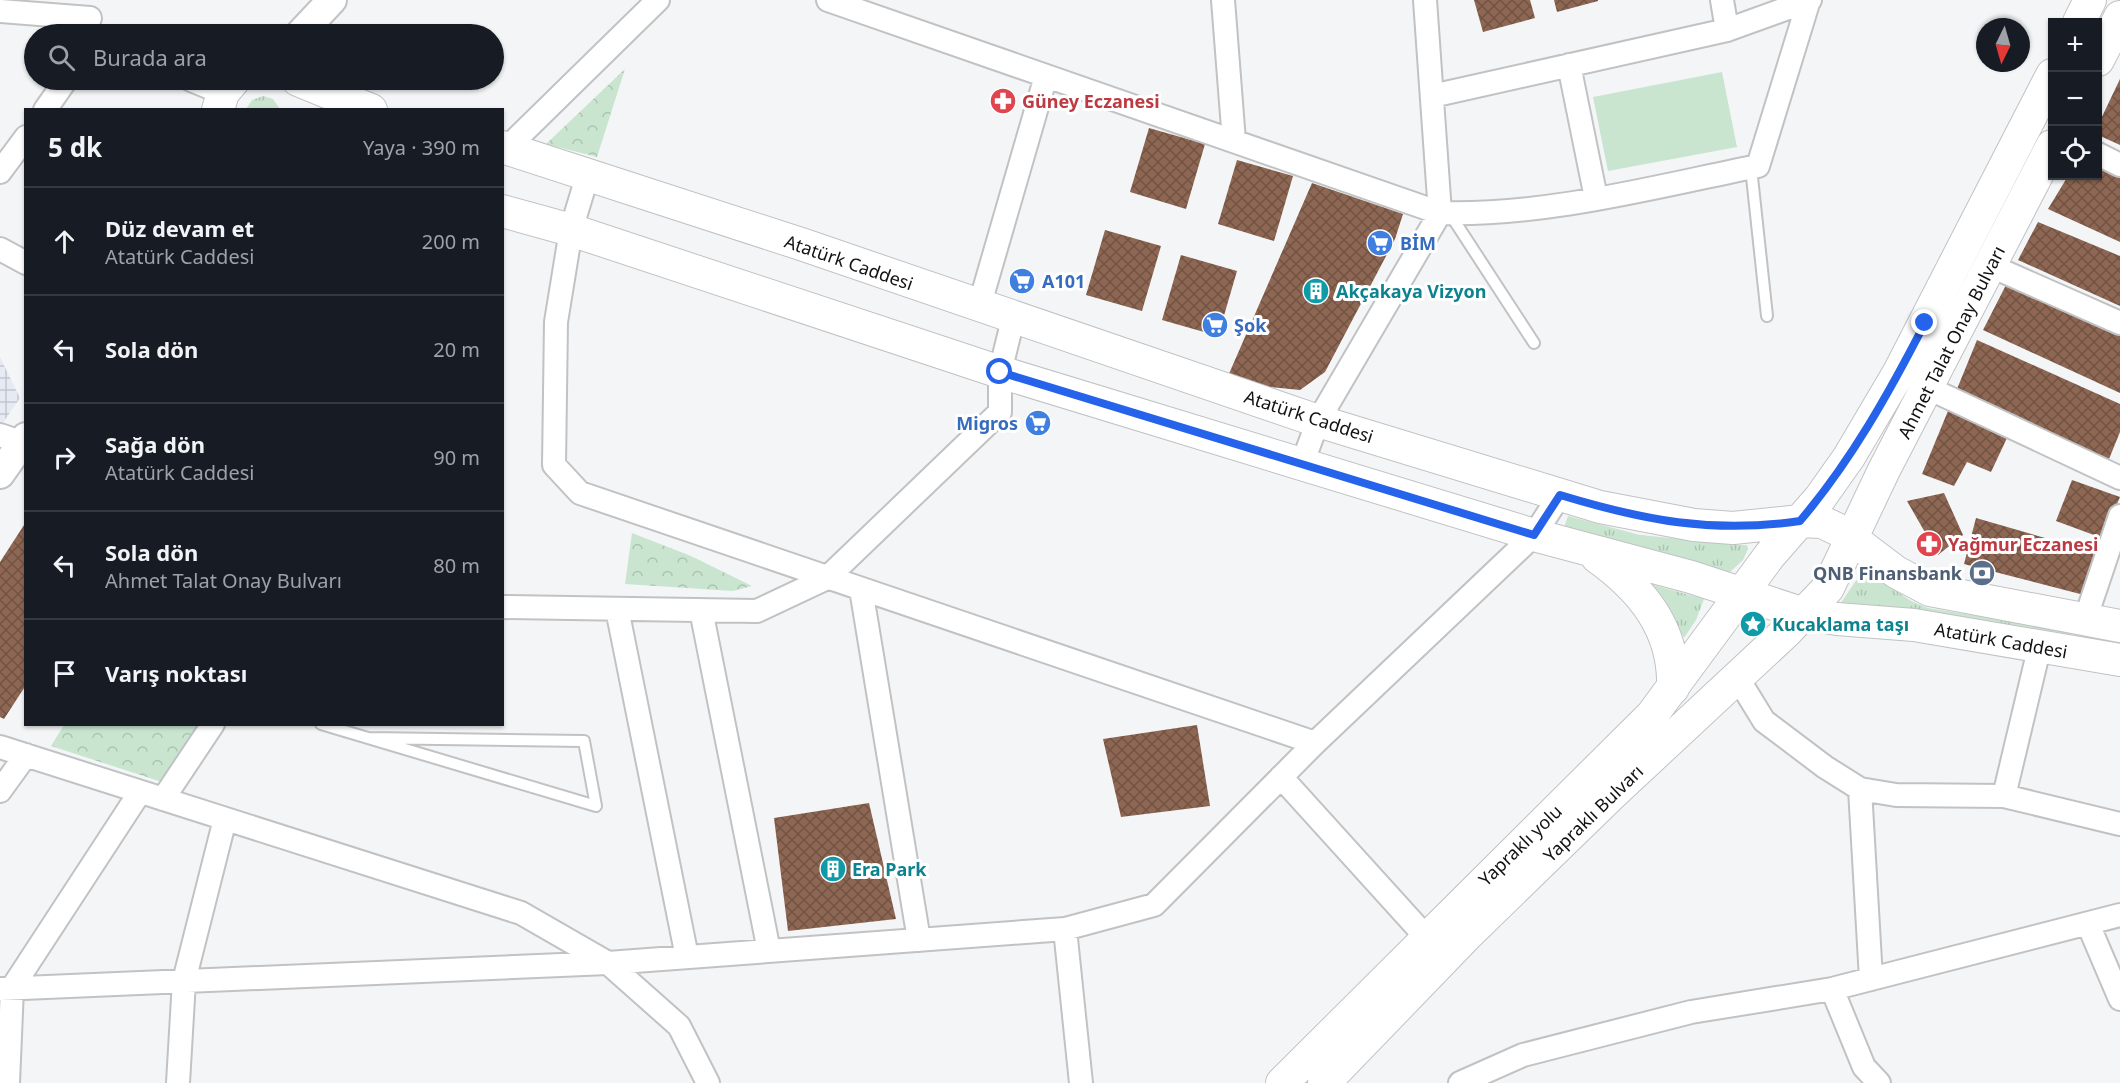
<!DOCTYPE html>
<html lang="tr">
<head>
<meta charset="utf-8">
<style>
  :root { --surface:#171b24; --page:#20242c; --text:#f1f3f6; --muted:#9ea1a6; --line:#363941 }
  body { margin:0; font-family:"Noto Sans",sans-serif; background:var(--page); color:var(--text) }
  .controls { position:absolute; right:18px; top:18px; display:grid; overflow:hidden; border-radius:0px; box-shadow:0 2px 4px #0004 }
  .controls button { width:54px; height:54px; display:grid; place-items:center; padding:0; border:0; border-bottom:2px solid var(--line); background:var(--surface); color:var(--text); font:30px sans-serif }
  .compass { position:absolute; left:1976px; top:18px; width:54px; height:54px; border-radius:50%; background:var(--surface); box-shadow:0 2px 4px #0004; rotate:185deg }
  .stop { position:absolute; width:18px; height:18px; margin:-14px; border:4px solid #2563eb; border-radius:50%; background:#fff }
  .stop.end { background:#2563eb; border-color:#fff; box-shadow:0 2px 6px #0008 }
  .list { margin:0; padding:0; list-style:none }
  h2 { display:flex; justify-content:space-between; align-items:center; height:78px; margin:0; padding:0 24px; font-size:26px }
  h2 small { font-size:20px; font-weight:400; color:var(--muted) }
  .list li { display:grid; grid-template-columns:39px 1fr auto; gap:18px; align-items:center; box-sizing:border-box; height:108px; padding:0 24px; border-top:2px solid var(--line) }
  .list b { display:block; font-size:22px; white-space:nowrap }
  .list p { margin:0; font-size:20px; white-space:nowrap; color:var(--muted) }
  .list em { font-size:20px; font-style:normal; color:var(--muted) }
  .icon { flex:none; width:33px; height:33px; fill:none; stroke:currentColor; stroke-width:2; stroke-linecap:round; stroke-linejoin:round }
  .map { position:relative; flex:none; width:2120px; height:1083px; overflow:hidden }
  .search { position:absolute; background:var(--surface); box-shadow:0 2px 4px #0004; left:24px; top:24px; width:480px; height:66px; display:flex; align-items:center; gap:15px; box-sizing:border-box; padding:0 21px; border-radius:33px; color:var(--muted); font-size:22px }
  .panel { position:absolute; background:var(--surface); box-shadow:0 2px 4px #0004; left:24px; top:108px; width:480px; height:618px; border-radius:0px }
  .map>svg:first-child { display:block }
  .industrial { fill:url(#industrial-grid) }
  .grass { fill:url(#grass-tufts) }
  .park { fill:url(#park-crowns) }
  .pitch { fill:#c9e5cf }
  .building { fill:url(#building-cross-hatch) }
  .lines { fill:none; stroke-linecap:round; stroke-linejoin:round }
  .service-casing { stroke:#c1c2c4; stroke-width:14 }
  .minor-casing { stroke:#c1c2c4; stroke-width:26 }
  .tertiary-casing { stroke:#c1c2c4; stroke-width:32 }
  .secondary-casing { stroke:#c1c2c4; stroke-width:34 }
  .service { stroke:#fff; stroke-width:10 }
  .minor { stroke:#fff; stroke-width:22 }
  .tertiary { stroke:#fff; stroke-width:28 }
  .secondary { stroke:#fff; stroke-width:32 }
  .route { stroke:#2563eb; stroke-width:8 }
  .labels { text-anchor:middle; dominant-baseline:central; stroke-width:6; stroke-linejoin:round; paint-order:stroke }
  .health-label { font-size:18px; font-weight:bold; fill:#be3a42; stroke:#fff; text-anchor:start }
  .shop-label { font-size:18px; font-weight:bold; fill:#366cbe; stroke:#fff; text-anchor:start }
  .street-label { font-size:18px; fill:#111212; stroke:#fff }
  .culture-label { font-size:18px; font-weight:bold; fill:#0d838f; stroke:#fff; text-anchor:start }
  .service-label { font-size:18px; font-weight:bold; fill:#4e5e75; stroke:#fff; text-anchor:end }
</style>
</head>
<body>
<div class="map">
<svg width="2120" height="1083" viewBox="0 0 2120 1083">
  <defs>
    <pattern id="industrial-grid" width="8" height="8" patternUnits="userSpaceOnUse" patternTransform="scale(1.5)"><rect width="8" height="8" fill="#e5eaf3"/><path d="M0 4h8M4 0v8" fill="none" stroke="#c3c8cf"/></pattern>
    <pattern id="grass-tufts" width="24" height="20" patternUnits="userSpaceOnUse" patternTransform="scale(1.5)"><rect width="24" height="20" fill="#c9e5cf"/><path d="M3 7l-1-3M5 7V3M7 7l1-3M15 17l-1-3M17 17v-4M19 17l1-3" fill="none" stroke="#acc3b1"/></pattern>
    <pattern id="park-crowns" width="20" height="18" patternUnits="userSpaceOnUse" patternTransform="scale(1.5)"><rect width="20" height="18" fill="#c9e5cf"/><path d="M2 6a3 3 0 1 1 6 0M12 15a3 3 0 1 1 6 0" fill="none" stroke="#acc3b1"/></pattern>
    <pattern id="building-cross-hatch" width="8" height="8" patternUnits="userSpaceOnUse" patternTransform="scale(1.5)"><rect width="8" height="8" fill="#8d6753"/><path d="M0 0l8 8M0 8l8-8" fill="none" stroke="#725343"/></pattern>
  </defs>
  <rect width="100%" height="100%" fill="#f4f5f7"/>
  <path class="industrial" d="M0,357L20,398L0,427Z"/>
  <path class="grass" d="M263,96L273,99L280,109H246L252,100Z
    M1568,516L1640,535L1742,545H1747L1748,549L1743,560L1729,573L1564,527Z
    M1864,569L1911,601L1928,608L2072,631L2070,636L1840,604Z
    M1650,584L1704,599L1696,620L1684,638L1665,602Z"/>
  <path class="park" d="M625,69L597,157L546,144Z
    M632,533L691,556L752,586L733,591L625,584Z
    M64,725H202L162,782L51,746Z"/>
  <path class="pitch" d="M1722,72L1737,147L1608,171L1593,97Z"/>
  <path class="building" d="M1474,0H1530L1535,18L1483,32Z
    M1554,0H1598V1L1557,12Z
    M2120,79V145L2098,135V125Z
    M1149,128L1205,144L1186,209L1130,192Z
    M1237,160L1293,176L1274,241L1218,224Z
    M2098,168L2120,178V242L2048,209L2068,176H2098Z
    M1312,183L1403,214L1395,239L1325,372L1300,390L1259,386L1228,376Z
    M2038,222L2120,256V306L2018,260Z
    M1105,230L1161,246L1142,311L1086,295Z
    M1181,255L1237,271L1218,336L1162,320Z
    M2006,285L2120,336V393L1983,330Z
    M1977,340L2120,404V432L2109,459L1957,389Z
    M1948,411L2007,438L1991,472L1967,462L1954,486L1922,474Z
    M2072,480L2120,497L2102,538L2056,521Z
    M1944,493L1963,535L1938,555L1907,501Z
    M1976,518L2097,553L2084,595L1964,564Z
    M26,522V685L4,719L0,717V562Z
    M1197,725L1210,806L1121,817L1103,739Z
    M869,803L896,919L788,931L774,818Z"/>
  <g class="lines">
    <defs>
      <path id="service" d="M1751,168L1767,316
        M1450,214L1534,343
        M321,724L596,806L584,741L368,738"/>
      <path id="minor" d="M828,0L1440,213C1547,216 1654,187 1758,166L1809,0
        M1223,0L1234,141
        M1722,0L1727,30
        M0,11L90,18
        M1569,65L1596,198
        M191,80L223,93
        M1432,96L1727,30L1810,0
        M45,110L66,80
        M507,148L658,0
        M2098,154L2120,165
        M0,172L26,137
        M588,174L571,230L556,322L554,465L580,493L1315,743
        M0,249L26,263
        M1991,266L2120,323
        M979,307L1046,76
        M1928,388L2120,478
        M0,435L26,444
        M1302,464L1318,421L1440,213L1425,0
        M861,589L919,940
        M502,607L757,611L827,578L1000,412V372L1013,319
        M617,609L687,957
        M701,610L769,951
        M2085,620L2120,516
        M1737,677L1764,721L1825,767L1860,789L1896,795L2004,796L2120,824
        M0,747L521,913L608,963L679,1026L708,1083
        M1281,777L1426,937
        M1860,789L1871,979
        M0,791L26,755
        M2004,796L2040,645
        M163,799L213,724
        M2088,924L2120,999
        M1065,929L1081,1083
        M0,989L608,963L1065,929L1154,905L1315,743L1534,535L1560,495
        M1832,989L1864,1067L1879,1083
        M8,1083L12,988L140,792
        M178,1083L184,981L225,819
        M1460,1083L1523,1055L1691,1012L1832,989L2120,915"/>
      <path id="tertiary" d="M300,34L332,0
        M0,474L26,437"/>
      <path id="secondary" d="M2079,22L2090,0
        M2098,60L2120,17
        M298,80L371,110
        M218,110L223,93L234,80
        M502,147L804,245L1318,421L1600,507L1694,525L1733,528L1800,521L1822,522L1843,532L1896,572L1930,590L2120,626
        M502,211L571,230L1000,372L1534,535L1691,577L1801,613L1837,619L1914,625L2120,660
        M1597,557C1643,590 1675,630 1673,688
        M1282,1083L1652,715L1770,555L1820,498L1849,457L1898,374L2052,75
        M1324,1083L1469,933L1612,794L1786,632L1828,588L1884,470L2052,146"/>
    </defs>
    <use href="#service" class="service-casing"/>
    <use href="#minor" class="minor-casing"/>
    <use href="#tertiary" class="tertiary-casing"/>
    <use href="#secondary" class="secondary-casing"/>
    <use href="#service" class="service"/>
    <use href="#minor" class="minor"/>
    <use href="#tertiary" class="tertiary"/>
    <use href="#secondary" class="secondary"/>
  </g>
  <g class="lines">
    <path class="route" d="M1000,372L1534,535L1560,495C1643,520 1712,534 1800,521C1851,461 1889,393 1925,323"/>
  </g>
  <defs>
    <symbol id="pharmacy-disc" viewBox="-11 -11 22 22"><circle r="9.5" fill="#e0444e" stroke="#fff"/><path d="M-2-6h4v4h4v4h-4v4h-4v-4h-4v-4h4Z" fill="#fff"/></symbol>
    <symbol id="supermarket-disc" viewBox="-11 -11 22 22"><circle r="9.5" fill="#3f7fe0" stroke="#fff"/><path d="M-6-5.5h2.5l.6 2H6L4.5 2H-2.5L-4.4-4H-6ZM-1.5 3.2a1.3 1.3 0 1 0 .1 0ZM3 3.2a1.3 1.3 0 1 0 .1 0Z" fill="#fff"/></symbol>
    <symbol id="building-disc" viewBox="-11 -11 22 22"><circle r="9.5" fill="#0f9aa8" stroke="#fff"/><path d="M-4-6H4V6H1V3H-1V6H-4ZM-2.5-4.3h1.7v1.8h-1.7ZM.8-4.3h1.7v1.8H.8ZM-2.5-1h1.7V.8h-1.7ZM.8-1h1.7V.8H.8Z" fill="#fff"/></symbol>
    <symbol id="bank-disc" viewBox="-11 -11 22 22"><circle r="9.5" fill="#5c6f8a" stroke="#fff"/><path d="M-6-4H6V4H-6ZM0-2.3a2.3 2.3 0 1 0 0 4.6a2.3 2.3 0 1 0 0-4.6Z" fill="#fff"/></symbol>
    <symbol id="sight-disc" viewBox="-11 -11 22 22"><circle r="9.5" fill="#0f9aa8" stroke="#fff"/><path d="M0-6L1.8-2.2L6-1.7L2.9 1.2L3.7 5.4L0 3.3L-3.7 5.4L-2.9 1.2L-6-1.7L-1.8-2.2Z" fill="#fff"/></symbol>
  </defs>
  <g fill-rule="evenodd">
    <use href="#pharmacy-disc" x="988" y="86" width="30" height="30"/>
    <use href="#supermarket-disc" x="1365" y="228" width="30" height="30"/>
    <use href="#supermarket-disc" x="1007" y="266" width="30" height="30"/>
    <use href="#building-disc" x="1301" y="276" width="30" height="30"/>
    <use href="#supermarket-disc" x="1200" y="310" width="30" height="30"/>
    <use href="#supermarket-disc" x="1023" y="408" width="30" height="30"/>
    <use href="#pharmacy-disc" x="1914" y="529" width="30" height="30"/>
    <use href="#bank-disc" x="1967" y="558" width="30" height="30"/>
    <use href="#sight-disc" x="1738" y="609" width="30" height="30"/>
    <use href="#building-disc" x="818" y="854" width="30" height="30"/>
  </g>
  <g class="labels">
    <g class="health-label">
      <text x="1022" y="101">Güney Eczanesi</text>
      <text x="1948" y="544">Yağmur Eczanesi</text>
    </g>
    <g class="shop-label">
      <text x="1400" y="243">BİM</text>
      <text x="1042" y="281">A101</text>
      <text x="1234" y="325">Şok</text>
      <text x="1018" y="423" text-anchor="end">Migros</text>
    </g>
    <g class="street-label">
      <text transform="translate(849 262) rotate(19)">Atatürk Caddesi</text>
      <text transform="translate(1951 342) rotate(-63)">Ahmet Talat Onay Bulvarı</text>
      <text transform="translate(1309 416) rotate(18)">Atatürk Caddesi</text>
      <text transform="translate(2001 640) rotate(10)">Atatürk Caddesi</text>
      <text transform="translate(1593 813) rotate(-44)">Yapraklı Bulvarı</text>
      <text transform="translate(1520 845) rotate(-44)">Yapraklı yolu</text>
    </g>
    <g class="culture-label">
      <text x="1336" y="291">Akçakaya Vizyon</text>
      <text x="1772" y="624">Kucaklama taşı</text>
      <text x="852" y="869">Era Park</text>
    </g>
    <g class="service-label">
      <text x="1962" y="573">QNB Finansbank</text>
    </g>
  </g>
</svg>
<div class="controls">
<button>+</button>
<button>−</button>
<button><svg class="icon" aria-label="locate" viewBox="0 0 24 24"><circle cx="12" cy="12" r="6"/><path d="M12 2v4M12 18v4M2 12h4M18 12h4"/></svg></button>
</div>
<svg class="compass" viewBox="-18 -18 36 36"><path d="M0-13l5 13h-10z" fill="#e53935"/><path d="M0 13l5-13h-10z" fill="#9ea1a6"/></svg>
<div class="stop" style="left:1000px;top:372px"></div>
<div class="stop end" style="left:1925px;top:323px"></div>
<div class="search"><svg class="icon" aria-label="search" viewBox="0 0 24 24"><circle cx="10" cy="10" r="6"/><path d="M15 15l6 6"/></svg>Burada ara</div>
<section class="panel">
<h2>5 dk<small>Yaya · 390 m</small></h2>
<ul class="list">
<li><svg class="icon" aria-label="ahead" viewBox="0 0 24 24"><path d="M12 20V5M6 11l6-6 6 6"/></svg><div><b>Düz devam et</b><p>Atatürk Caddesi</p></div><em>200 m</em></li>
<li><svg class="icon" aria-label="left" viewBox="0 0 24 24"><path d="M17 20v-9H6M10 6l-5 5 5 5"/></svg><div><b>Sola dön</b></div><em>20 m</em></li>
<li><svg class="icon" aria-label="right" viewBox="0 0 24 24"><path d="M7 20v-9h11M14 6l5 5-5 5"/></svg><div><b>Sağa dön</b><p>Atatürk Caddesi</p></div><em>90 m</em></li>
<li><svg class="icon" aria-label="left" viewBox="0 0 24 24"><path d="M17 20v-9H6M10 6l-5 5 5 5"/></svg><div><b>Sola dön</b><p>Ahmet Talat Onay Bulvarı</p></div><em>80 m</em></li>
<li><svg class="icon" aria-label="arrive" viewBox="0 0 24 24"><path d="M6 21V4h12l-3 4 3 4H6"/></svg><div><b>Varış noktası</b></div></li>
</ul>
</section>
</div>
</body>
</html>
